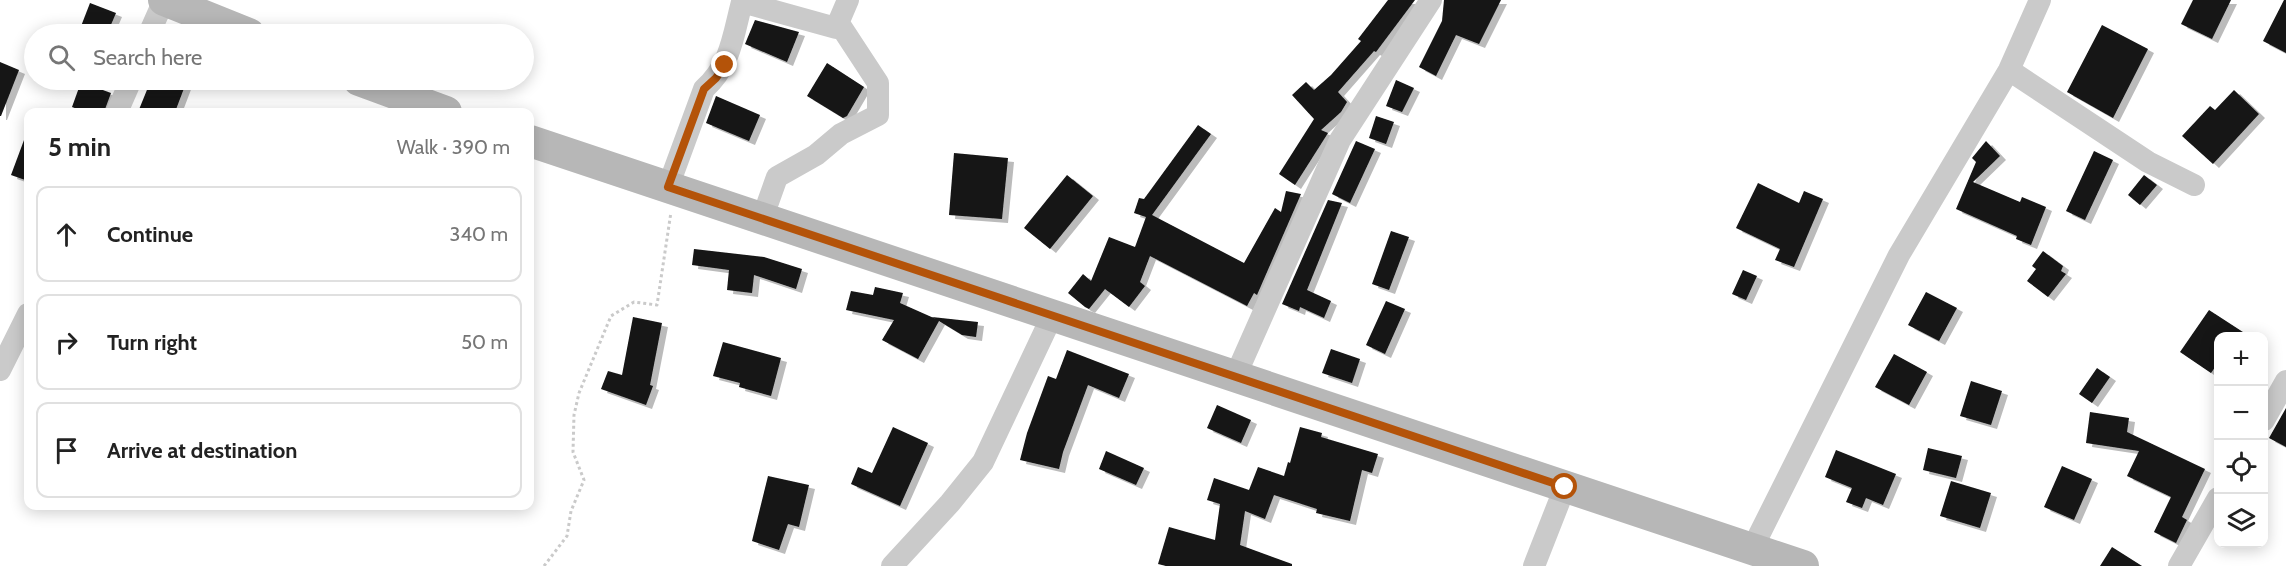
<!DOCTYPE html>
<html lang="en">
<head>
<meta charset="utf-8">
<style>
  :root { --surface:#fff; --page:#f2f2f2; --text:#222; --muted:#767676; --line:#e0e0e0 }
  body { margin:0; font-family:Cabin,sans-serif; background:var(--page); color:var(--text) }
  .controls { position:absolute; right:18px; bottom:18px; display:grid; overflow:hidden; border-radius:12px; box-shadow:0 3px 15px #0003 }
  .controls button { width:54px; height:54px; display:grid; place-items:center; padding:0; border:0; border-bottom:2px solid var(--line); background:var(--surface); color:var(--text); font:30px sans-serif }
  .stop { position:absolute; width:18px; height:18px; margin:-14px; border:4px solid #b45309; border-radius:50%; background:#fff }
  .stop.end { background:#b45309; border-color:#fff; box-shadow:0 2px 6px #0008 }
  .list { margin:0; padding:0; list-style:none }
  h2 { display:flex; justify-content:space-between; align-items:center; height:78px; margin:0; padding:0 24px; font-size:26px }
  h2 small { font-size:20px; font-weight:400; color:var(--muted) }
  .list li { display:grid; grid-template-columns:39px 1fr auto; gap:18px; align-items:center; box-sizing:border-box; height:96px; margin:0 12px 12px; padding:0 12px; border:2px solid var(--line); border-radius:12px }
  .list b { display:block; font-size:22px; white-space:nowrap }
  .list em { font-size:20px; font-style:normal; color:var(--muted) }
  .icon { flex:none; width:33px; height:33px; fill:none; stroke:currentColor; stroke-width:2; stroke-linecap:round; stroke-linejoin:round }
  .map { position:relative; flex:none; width:2286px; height:566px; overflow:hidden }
  .search { position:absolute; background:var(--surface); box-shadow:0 3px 15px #0003; left:24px; top:24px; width:510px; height:66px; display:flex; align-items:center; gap:15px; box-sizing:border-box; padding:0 21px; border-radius:33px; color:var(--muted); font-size:22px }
  .panel { position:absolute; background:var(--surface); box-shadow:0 3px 15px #0003; left:24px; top:108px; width:510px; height:402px; border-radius:12px }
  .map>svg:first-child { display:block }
  .building { fill:#141414; filter:url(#shadow) }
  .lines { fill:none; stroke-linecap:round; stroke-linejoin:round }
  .path { stroke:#cacaca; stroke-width:3; stroke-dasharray:3 3; stroke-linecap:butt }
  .street { stroke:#cacaca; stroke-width:22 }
  .secondary { stroke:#b7b7b7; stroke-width:32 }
  .route { stroke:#b45309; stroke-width:8 }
</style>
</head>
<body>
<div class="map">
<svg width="2286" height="566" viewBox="0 0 2286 566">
  <defs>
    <filter id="shadow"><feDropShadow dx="6" dy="4" stdDeviation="0" flood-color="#0004"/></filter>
  </defs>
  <rect width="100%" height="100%" fill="#fff"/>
  <path class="building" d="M1388,0H1415L1376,52L1374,51L1338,92L1347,102L1341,112L1321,130L1328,133L1295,185L1279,174L1314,119L1292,95L1306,82L1314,90L1331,75L1361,41L1358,39Z
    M1444,0H1501L1479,44L1456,35L1436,76L1419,67L1442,21Z
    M2193,0H2231L2212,39L2181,24Z
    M2284,0H2286V53L2263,41Z
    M90,3L116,13L107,34H78Z
    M755,20L799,32L787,62L745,44Z
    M2102,25L2148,49L2113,118L2067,92Z
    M0,62L19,70L1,116H0Z
    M827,63L864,87L847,116L843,118L807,96Z
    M151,80H177L186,83L175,112H138Z
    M1396,80L1414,88L1402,112L1386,106Z
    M81,82L111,93L104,112H85L72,107Z
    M2234,90L2259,114L2213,164L2182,136L2210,106L2215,110Z
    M716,96L760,115L749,141L706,123Z
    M1376,116L1394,122L1386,144L1369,138Z
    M1198,125L1211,134L1152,215L1244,263L1275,208L1281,212L1286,191L1301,194L1257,295L1254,293L1247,306L1150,256L1140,282L1145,286L1129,307L1105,289L1089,309L1085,307L1068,293L1083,274L1091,281L1109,237L1135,247L1146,217L1134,213L1139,198L1144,199Z
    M27,132H28V181L11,175Z
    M1356,141L1375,149L1350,203L1332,194Z
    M1986,141L2000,156L1973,182L2020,202L2022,197L2046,207L2031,245L2016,239L2017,236L1956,209L1976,162L1972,158Z
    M2094,151L2113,160L2085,220L2066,211Z
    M954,153L1008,158L1002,219L949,215Z
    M1067,175L1093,196L1050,249L1024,228Z
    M2144,175L2157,185L2140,205L2128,195Z
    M1758,183L1799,203L1804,191L1823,199L1794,267L1775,260L1780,249L1736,228Z
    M1328,200L1342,203L1307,290L1331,301L1324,318L1300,307L1299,311L1282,304Z
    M1391,231L1409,237L1389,290L1372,284Z
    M694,249L764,257L802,269L796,289L754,275L752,293L727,290L729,270L692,265Z
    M2043,251L2063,266L2061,271L2066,274L2048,297L2027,281L2036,269L2032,266Z
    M1743,270L1757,276L1746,300L1732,294Z
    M875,287L903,293L900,303L936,319L932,317L978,322L976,337L962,335L939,321L918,359L882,340L894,320L846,310L851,291L873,295Z
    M1926,292L1957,308L1939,341L1908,325Z
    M1386,301L1405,309L1385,354L1366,345Z
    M2209,310L2249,336H2218V363L2211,373L2180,352Z
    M633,317L662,323L650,385L653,386L646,405L601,389L608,371L622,375Z
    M723,342L781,358L771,396L739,387L740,383L713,376Z
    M1331,349L1360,359L1352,383L1322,373Z
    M1067,350L1129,374L1119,398L1088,385L1063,452L1059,469L1020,460L1027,433L1048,376L1056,379Z
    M1894,354L1927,372L1909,405L1875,387Z
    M2097,368L2110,377L2092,403L2079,394Z
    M1971,381L2002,391L1991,425L1960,416Z
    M1217,405L1251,420L1241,443L1207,428Z
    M2286,408V447L2269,438Z
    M2090,412L2129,418L2127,432L2205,469L2182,517L2187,520L2176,543L2154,532L2171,497L2127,476L2139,451L2086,443Z
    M893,427L928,443L900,506L851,484L858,467L872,473Z
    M1300,427L1322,433L1321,437L1378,454L1372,473L1362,470L1350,521L1316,513L1317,509L1274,495L1265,519L1245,511L1240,545L1292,564V566H1166L1158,564L1169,527L1215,540L1220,504L1207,500L1214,478L1249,490L1258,467L1284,476L1288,462L1290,463Z
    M1928,448L1962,456L1956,478L1923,470Z
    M1836,450L1896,474L1883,505L1866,498L1862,508L1846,502L1852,488L1825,477Z
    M1106,451L1144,468L1136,485L1099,469Z
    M2062,466L2092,479L2074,520L2044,507Z
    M768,476L809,485L799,527L788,524L779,550L752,541Z
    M1951,481L1991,493L1980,528L1940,516Z
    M2112,547L2142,566H2100Z"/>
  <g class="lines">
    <path class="path" d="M544,566L567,536L571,511L584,480L573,452L574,415L579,393L611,316L634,302L657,305L671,212"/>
    <path class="street" d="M149,34L164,0
      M2009,70L2148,162L2194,185
      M117,112L131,80
      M668,187L704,89C731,65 733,36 742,2L836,28L848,0
      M762,219L777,177L816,155L841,134L878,115V83L838,22
      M0,370L28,314
      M1235,377L1340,140L1431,0
      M2264,420L2286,381
      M1752,549L1899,255L2009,70L2040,0
      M892,566L950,503L983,462L1052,316
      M1534,566L1565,487
      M2179,566L2218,498"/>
    <path class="secondary" d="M164,0L249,34
      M359,80L446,112
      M530,141L1803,566"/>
  </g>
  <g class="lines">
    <path class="route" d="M725,65L716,78L704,89L668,187L1565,487"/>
  </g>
</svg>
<div class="controls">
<button>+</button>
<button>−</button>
<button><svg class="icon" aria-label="locate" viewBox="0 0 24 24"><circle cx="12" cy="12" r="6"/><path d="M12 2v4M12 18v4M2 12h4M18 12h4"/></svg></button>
<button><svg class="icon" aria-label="layers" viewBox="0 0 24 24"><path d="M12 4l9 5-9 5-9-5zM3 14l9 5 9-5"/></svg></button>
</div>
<div class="stop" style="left:1565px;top:487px"></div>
<div class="stop end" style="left:725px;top:65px"></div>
<div class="search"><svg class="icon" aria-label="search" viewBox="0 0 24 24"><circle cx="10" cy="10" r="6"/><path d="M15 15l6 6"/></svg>Search here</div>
<section class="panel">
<h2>5 min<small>Walk · 390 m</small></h2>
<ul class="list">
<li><svg class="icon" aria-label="ahead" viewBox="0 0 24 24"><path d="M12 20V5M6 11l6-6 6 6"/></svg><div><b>Continue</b></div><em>340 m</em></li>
<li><svg class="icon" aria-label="right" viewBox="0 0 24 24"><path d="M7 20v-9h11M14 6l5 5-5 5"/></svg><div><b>Turn right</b></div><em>50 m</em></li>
<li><svg class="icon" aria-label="arrive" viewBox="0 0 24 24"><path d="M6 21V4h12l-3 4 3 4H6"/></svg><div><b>Arrive at destination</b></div></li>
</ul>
</section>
</div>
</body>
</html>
